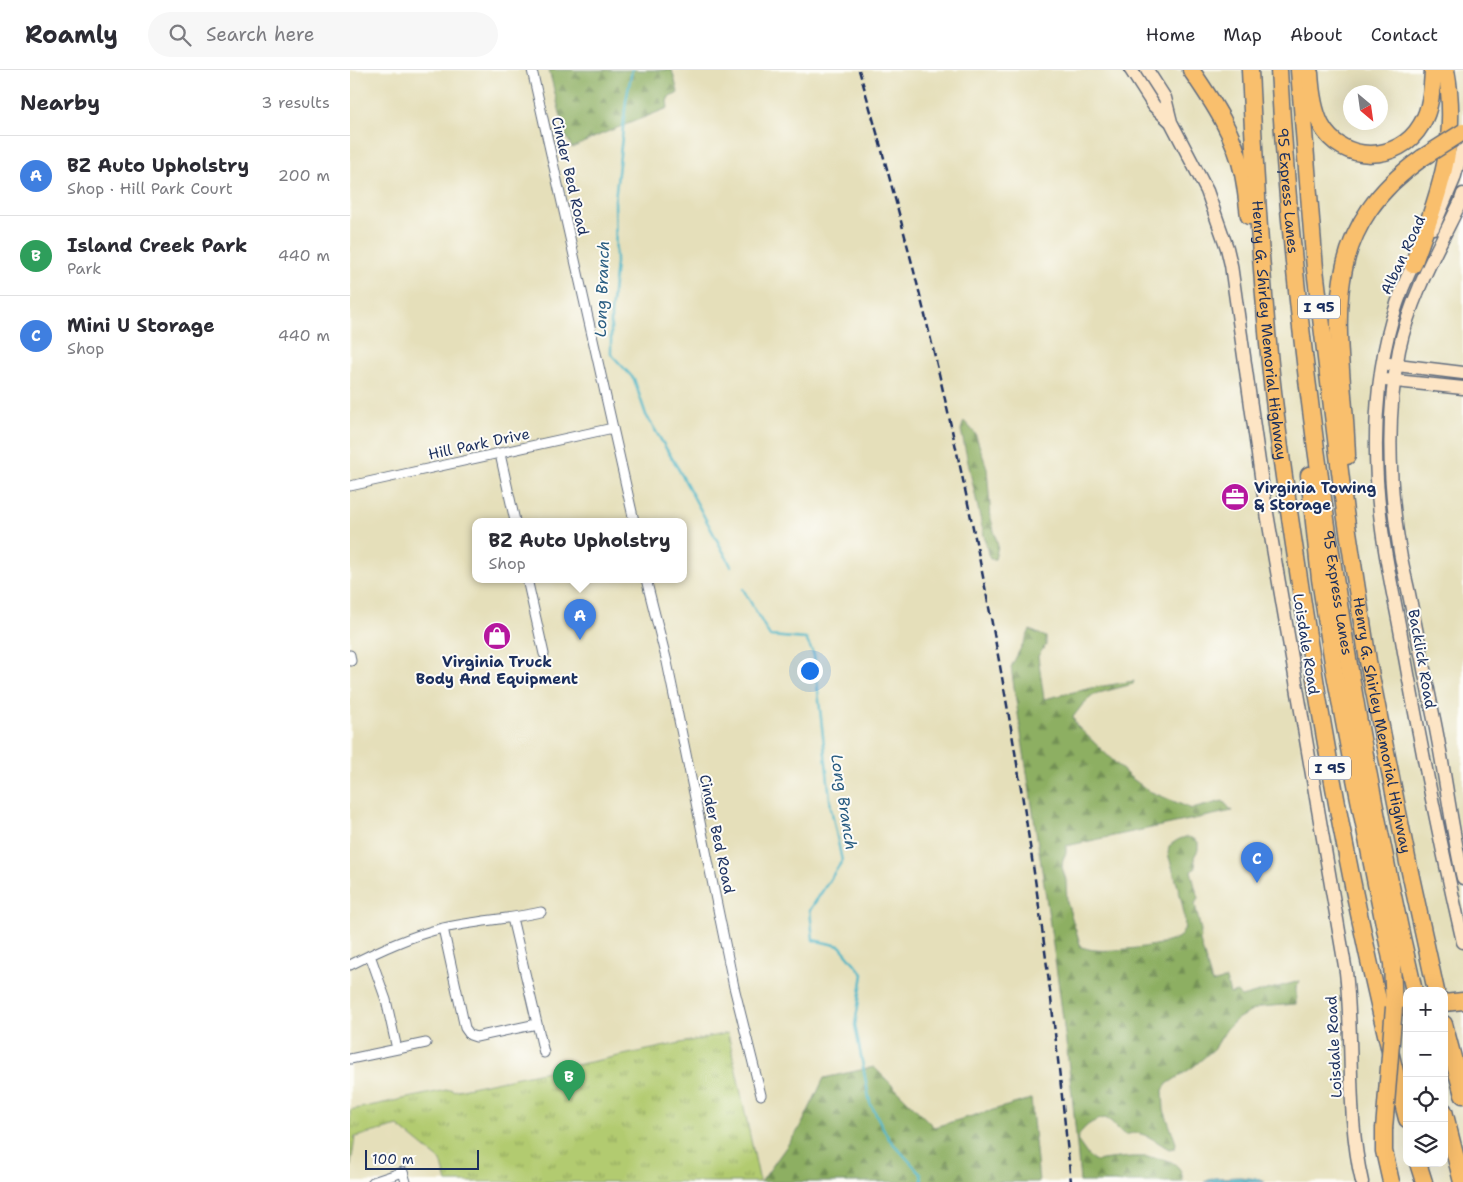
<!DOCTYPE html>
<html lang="en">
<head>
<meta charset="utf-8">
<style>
  :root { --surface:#fff; --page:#f7f7f7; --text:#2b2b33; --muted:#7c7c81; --line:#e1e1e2; --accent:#2563eb }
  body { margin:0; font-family:"Shantell Sans",sans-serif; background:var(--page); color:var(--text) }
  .controls { position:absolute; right:15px; bottom:15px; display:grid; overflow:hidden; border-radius:10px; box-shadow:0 5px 20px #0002 }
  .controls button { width:45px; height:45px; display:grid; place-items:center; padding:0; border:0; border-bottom:1px solid var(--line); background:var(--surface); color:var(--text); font:25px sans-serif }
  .compass { position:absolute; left:993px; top:15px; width:45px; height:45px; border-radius:50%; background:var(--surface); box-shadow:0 5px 20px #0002; rotate:151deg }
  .scale { position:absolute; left:15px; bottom:12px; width:114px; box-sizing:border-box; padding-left:5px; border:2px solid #1b2f5e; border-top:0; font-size:14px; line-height:18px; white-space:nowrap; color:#1b2f5e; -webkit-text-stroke:4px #fdfcf7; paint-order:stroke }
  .you { position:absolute; left:459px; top:600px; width:18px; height:18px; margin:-12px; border:4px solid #fff; border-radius:50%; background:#1a73e8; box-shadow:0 0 0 8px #1a73e833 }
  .badge { display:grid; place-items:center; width:32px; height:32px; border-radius:50%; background:var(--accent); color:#fff; font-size:16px; font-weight:700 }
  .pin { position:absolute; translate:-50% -41px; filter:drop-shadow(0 1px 2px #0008) }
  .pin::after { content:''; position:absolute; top:26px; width:18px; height:15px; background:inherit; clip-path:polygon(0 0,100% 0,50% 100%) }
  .popup { position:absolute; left:122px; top:448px; width:215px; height:65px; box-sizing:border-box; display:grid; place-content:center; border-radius:10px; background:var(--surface); filter:drop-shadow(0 1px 4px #0005); font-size:16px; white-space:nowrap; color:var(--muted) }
  .popup b { font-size:19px; color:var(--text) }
  .popup::after { content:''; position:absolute; left:50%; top:100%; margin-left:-10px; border:10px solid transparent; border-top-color:var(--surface) }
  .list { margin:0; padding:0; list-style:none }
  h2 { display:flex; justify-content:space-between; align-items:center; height:65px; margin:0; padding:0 20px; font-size:21px }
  h2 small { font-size:16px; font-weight:400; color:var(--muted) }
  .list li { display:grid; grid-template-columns:32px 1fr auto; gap:15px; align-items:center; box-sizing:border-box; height:80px; padding:0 20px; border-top:1px solid var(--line) }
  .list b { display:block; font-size:19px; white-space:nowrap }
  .list p { margin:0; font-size:16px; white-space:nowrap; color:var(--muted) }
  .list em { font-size:16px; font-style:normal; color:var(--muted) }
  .icon { flex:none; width:28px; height:28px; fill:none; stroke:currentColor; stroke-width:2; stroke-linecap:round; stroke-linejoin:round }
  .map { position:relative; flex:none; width:1113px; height:1112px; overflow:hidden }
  header { display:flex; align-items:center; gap:30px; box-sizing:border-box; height:70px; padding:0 25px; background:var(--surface); border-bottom:1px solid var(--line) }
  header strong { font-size:24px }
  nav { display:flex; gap:28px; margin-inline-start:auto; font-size:18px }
  .search { width:350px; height:45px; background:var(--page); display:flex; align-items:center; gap:12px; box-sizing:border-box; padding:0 18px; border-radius:28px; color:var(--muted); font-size:19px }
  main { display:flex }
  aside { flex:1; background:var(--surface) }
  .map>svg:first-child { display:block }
  .grass { fill:url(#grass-tufts); stroke:#667d67 }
  .forest { fill:url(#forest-firs); stroke:#546f60 }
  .water { fill:url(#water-waves); stroke:#317191 }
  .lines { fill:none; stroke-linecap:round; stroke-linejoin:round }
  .stream { stroke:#47b3c4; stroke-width:2.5 }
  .minor-casing { stroke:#626d7e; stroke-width:11 }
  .secondary-casing { stroke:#626d7e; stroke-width:15 }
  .motorway-casing { stroke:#626d7e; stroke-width:19 }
  .minor { stroke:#fff; stroke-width:9 }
  .secondary { stroke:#fde5c5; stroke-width:12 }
  .motorway { stroke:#f9bf6d; stroke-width:16 }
  .rail { stroke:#1b2f5e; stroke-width:2.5; stroke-dasharray:8 4; stroke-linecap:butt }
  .motorway-bridge-casing { stroke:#626d7e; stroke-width:19; stroke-linecap:butt }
  .motorway-bridge { stroke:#f9bf6d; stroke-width:16 }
  .labels { text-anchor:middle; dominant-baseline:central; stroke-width:4; stroke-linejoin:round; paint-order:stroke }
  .shield { fill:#fdfcf7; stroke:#5f6c8c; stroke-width:1 }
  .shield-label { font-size:14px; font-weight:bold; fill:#1b2f5e }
  .street-label { font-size:15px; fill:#1b2f5e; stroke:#fdfcf7 }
  .poi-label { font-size:15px; font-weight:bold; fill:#1b2f5e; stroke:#fdfcf7; text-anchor:start }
  .water-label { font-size:16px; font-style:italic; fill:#2a5d82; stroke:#fdfcf7 }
</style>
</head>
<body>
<header>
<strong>Roamly</strong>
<div class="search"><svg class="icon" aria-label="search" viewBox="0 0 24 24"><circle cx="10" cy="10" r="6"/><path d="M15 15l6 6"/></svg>Search here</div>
<nav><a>Home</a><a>Map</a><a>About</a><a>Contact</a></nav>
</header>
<main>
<aside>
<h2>Nearby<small>3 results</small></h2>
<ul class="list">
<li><span class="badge" style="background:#3f7fe0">A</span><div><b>BZ Auto Upholstry</b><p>Shop · Hill Park Court</p></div><em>200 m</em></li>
<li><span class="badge" style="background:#2e9e5b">B</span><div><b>Island Creek Park</b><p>Park</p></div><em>440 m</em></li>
<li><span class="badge" style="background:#3f7fe0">C</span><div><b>Mini U Storage</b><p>Shop</p></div><em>440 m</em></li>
</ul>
</aside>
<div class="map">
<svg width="1113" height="1112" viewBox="0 0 1113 1112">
  <defs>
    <pattern id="grass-tufts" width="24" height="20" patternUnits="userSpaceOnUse" patternTransform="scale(1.25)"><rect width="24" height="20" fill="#b2cb70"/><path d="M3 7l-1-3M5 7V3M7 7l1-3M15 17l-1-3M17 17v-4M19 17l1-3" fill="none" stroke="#90a55f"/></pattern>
    <pattern id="forest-firs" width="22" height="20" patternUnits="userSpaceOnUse" patternTransform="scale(1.25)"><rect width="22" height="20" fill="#8daf62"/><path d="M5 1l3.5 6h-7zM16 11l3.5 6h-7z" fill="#728f54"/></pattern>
    <pattern id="water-waves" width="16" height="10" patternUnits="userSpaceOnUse" patternTransform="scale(1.25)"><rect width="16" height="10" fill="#47b3c4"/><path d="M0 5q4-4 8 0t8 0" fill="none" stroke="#3a92a2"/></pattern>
  </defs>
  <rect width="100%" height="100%" fill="#fdfcf7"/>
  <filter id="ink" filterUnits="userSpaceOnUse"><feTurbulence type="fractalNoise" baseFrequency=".02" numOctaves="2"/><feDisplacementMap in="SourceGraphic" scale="10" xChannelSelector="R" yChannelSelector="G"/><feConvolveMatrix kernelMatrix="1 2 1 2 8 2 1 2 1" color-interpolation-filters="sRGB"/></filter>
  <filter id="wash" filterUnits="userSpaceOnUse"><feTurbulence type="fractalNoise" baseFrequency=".0096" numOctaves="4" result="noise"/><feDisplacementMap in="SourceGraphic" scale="20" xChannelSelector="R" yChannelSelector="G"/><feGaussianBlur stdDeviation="1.12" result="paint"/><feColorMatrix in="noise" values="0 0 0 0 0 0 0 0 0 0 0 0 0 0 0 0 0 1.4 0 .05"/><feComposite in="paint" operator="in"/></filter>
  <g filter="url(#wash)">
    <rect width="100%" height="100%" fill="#e5dfba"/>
    <path class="grass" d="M378,963L410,1112H97L91,1091L48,1056L5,1067L0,1102V1040L101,1019L102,1021Z"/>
    <path class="forest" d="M199,0H322L328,22L327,24L319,27L317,31L318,38L252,64L222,78L215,63Z
      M614,351L625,363L637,398L641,449L648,476L645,489H640L638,484L611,360Z
      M680,560L696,567V575L688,586L694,629L741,618L784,611L783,614L745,624L733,634L723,647L726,655L780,707L799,721L842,739L873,731L882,741L716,776V783L713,789L712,797L716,810L717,832L731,877C736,878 741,880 746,880C761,882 820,876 830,866C831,866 833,861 834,860C838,844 823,801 818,784L819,776C829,768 838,763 848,772V780L844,787L846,798L841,801L848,828L845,834L851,861L850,871L862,913L876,909L880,924L887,922L891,927L950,911L946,917V934L910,937L898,943L887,949L876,960L865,978L843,997L817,1014L813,1020L814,1040L826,1073L825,1078L819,1079C806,1072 791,1058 776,1065C767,1061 765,1052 755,1048C741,1051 732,1057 727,1070L739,1087L746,1091C764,1088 815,1081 828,1097C832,1101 832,1107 833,1112H730C717,940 686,768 661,597Z
      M524,997L584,1057L681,1029L689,1112H411L451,1056L474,1008Z"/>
    <path class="water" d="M890,1107L908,1109L915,1112H854L864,1108Z"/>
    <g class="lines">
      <path class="stream" d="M282,0L276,31L265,130L266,193L261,243V284L284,309L296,345L329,400L381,496
        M393,519L420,566L456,569L464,585L481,738L492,791L460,840L463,870L490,876L513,904L505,955L520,1033L539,1069L571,1104L572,1112"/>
    </g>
  </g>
  <g filter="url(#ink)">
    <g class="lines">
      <defs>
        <path id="minor" d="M182,0L284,451
          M150,384L165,451
          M0,416L263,358
          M177,509L194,584
          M296,509L317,592L384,917L411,1025
          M0,585L1,591
          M162,848L194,983
          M93,858L115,958L120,965L126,967L187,954
          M20,885L36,930L47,979
          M0,895C30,880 60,866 93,858C125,851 159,849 191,842
          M0,989L76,973
          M23,1112L53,1102L56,1112"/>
        <path id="secondary" d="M781,0L804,36L821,52
          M797,0L815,28L821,52L857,121L877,178L881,195L913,420L996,902C1004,972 996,1044 1012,1112
          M1113,124L1110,133C1087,180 1060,228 1049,280C1036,346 1039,416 1050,482C1053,500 1058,517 1061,534C1069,572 1076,611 1084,649C1095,702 1101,756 1113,808
          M1083,158L1104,109L1113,76
          M1066,189C1025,267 1020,366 1031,452C1036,496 1047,539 1054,582C1071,679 1091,776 1113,872
          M1039,294L1113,303
          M1036,310L1113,318"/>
        <g id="motorway">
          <path d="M841,0C863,32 885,65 893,104C896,118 897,132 899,146"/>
          <path id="s1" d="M900,0C904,83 909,167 916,250C924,350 940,448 955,547C981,716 1014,883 1057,1049"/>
          <path id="s2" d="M929,0C938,164 957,327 982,489C1004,634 1031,778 1064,921"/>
          <path id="s3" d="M949,0L965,199L995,442L1018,591L1058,793L1086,921"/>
          <path d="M960,3C961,20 963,39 971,55C992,94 1049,93 1071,55C1081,39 1082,19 1083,0"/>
          <path d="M1063,195C1087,127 1110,75 1096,0"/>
          <path d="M997,386C993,267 958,169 1072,88"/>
          <path d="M959,405L970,509L984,599L1001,689L1042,894L1044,937L1057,936"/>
          <path d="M1094,933L1113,931"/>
          <path d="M1094,954L1113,1025"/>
          <path d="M1094,1041L1112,1112"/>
          <path d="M1034,1059V1081L1041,1112"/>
          <path d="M1068,1093L1074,1112"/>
        </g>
      </defs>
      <use href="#minor" class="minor-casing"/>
      <use href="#secondary" class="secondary-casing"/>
      <use href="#motorway" class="motorway-casing"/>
      <use href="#minor" class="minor"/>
      <use href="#secondary" class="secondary"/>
      <use href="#motorway" class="motorway"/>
      <path class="rail" d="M509,0C588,270 647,545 687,823C701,919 711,1016 721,1112"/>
      <defs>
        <path id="motorway-bridge" d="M1072,88L1113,62
          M1034,1059L1044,937"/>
      </defs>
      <use href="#motorway-bridge" class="motorway-bridge-casing"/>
      <use href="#motorway-bridge" class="motorway-bridge"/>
    </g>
  </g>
  <defs>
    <symbol id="office-disc" viewBox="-11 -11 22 22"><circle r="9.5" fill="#b5179e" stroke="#fdfcf7"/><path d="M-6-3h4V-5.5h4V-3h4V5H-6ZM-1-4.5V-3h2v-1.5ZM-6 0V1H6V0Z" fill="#fff"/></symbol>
    <symbol id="shop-disc" viewBox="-11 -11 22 22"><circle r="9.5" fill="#b5179e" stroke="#fdfcf7"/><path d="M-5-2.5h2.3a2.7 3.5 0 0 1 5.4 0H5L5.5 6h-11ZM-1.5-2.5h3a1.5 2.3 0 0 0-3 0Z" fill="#fff"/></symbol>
  </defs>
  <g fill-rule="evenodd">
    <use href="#office-disc" x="869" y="411" width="32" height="32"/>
    <use href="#shop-disc" x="131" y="550" width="32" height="32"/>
  </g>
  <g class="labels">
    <g class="shield">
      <rect x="948" y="225.5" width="42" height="23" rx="4"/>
      <rect x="959" y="686.5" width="42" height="23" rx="4"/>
    </g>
    <g class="shield-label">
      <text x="969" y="237">I 95</text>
      <text x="980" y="698">I 95</text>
    </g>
    <g class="street-label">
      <text transform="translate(220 106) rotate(77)">Cinder Bed Road</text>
      <text stroke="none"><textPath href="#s2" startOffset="121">95 Express Lanes</textPath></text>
      <text transform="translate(1053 185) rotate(-65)">Alban Road</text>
      <text stroke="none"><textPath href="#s1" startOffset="261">Henry G. Shirley Memorial Highway</textPath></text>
      <text transform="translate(129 374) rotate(-12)">Hill Park Drive</text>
      <text stroke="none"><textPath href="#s2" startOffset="526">95 Express Lanes</textPath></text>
      <text transform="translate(956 574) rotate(81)">Loisdale Road</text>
      <text transform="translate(1072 589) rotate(80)">Backlick Road</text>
      <text stroke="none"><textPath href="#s3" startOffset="661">Henry G. Shirley Memorial Highway</textPath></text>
      <text transform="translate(367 764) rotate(78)">Cinder Bed Road</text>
      <text transform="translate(984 977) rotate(-93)">Loisdale Road</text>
    </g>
    <g class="poi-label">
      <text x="904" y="418">Virginia Towing<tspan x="904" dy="17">&amp; Storage</tspan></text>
      <text x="147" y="592" text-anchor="middle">Virginia Truck<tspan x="147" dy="17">Body And Equipment</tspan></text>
    </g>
    <g class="water-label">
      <text transform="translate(252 219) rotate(-88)">Long Branch</text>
      <text transform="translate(494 732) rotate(81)">Long Branch</text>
    </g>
  </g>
</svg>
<div class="controls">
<button>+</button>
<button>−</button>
<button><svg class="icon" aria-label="locate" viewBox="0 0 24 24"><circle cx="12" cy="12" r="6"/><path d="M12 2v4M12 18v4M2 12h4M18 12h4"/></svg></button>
<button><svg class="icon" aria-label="layers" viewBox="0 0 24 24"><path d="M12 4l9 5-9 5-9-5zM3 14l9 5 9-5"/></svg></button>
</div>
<svg class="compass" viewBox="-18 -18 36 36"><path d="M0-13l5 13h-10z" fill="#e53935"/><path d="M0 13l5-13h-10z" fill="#7c7c81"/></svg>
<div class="scale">100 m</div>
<div class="you"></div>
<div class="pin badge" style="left:230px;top:570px;background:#3f7fe0">A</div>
<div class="popup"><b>BZ Auto Upholstry</b>Shop</div>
<div class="pin badge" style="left:219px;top:1031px;background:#2e9e5b">B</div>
<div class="pin badge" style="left:907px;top:813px;background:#3f7fe0">C</div>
</div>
</main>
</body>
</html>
